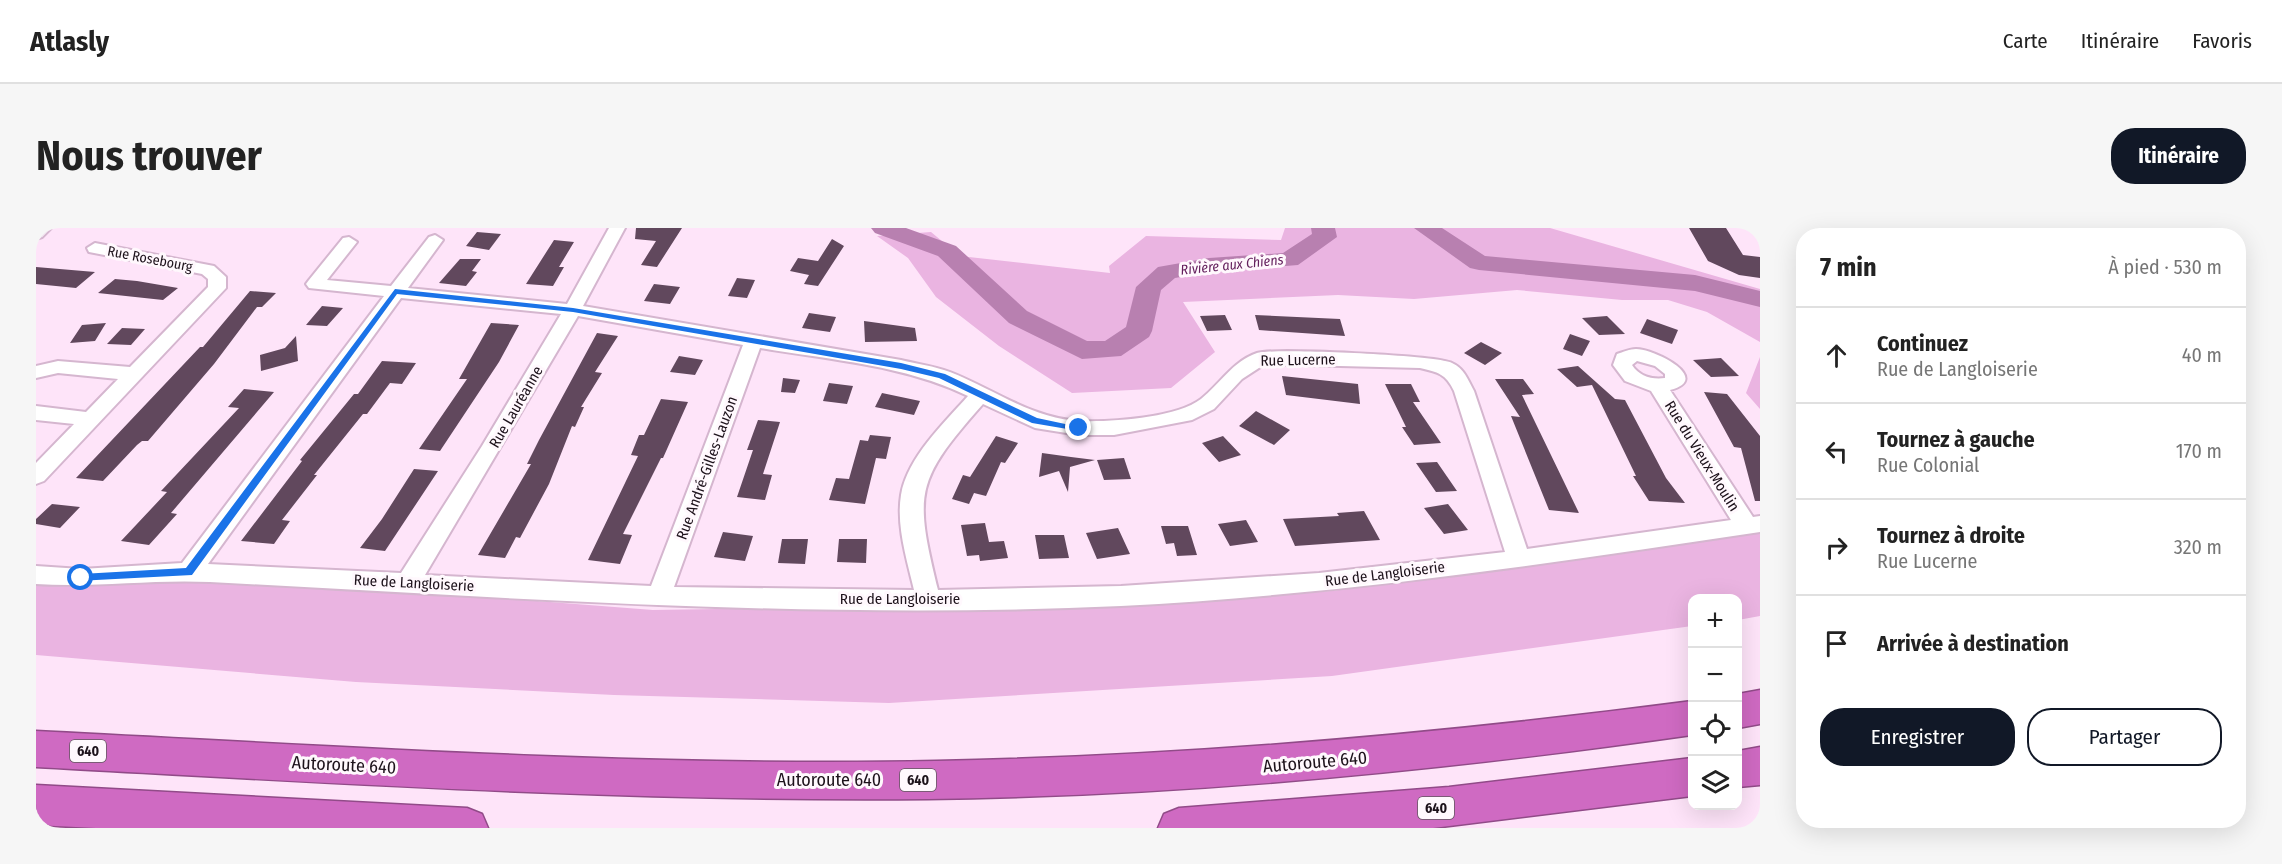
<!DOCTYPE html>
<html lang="fr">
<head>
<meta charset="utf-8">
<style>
  :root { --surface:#fff; --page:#f6f6f6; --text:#222; --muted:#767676; --line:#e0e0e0; --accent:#111827 }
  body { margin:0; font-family:"Fira Sans Condensed",sans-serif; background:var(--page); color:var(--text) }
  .controls { position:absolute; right:18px; bottom:18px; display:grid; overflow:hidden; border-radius:12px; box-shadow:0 6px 24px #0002 }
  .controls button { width:54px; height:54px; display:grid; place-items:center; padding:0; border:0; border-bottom:2px solid var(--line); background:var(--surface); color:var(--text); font:30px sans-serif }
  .stop { position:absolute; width:18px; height:18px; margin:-14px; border:4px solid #1a73e8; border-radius:50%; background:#fff }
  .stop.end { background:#1a73e8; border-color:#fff; box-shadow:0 2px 6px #0008 }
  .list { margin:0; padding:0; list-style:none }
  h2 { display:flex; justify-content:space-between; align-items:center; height:78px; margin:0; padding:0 24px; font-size:26px }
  h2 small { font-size:20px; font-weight:400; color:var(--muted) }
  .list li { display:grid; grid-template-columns:39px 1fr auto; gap:18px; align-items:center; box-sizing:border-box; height:96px; padding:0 24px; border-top:2px solid var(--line) }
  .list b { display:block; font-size:22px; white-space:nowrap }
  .list p { margin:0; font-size:20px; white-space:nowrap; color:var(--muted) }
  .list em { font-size:20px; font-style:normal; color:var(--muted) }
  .actions { display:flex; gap:12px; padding:18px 24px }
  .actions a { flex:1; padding:14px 0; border:2px solid var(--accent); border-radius:24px; text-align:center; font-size:21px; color:var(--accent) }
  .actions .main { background:var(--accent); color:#fff }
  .icon { flex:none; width:33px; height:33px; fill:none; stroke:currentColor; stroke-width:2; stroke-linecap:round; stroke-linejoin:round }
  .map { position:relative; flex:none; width:1724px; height:600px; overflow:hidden; border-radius:24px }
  header { display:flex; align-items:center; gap:36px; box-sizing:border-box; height:84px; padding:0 30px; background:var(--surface); border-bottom:2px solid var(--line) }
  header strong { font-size:28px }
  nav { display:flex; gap:33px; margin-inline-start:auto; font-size:21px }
  .intro { display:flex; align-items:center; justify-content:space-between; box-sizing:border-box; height:144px; padding:0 36px }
  h1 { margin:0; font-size:42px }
  .button { padding:15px 27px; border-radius:24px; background:var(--accent); color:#fff; font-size:21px; font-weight:700 }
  main { display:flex; gap:36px; padding:0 36px }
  aside { flex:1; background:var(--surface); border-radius:24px; box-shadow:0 6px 24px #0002 }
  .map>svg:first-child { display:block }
  .green { fill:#eab4e1 }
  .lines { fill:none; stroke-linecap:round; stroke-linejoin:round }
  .river { fill:#b880b0; fill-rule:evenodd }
  .building { fill:#61485d }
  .minor-casing { stroke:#d5b6cf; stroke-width:4 }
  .highway-casing { stroke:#914b88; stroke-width:3 }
  .minor { fill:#fff; fill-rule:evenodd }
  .highway { fill:#cf6ac2; fill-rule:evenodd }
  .route { fill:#1a73e8 }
  .labels { text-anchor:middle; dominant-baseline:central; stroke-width:6; stroke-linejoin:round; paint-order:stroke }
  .far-street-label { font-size:14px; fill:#1d121b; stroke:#fff8fd }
  .far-water-label { font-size:14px; font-style:italic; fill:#64205d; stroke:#fff8fd }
  .shield { fill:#fff8fd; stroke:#61575f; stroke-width:1.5 }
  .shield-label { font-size:14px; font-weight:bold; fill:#1d121b }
  .street-label { font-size:15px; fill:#1d121b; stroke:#fff8fd }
  .near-street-label { font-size:18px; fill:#1d121b; stroke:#fff8fd }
</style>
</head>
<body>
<header>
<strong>Atlasly</strong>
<nav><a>Carte</a><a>Itinéraire</a><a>Favoris</a></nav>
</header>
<div class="intro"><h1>Nous trouver</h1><a class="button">Itinéraire</a></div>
<main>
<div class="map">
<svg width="1724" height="600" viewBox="0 0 1724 600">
  <rect width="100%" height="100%" fill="#fee4f9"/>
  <path class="green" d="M1249,0H1514L1724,61V114L1671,84L1632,72H1586L1481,62L1378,71L1302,67L1147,74L1179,124L1135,160L1036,165L963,118L900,69L872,30L841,8L895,4L924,28L1074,45L1073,38L1110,8L1245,12Z
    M1724,129V181L1710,165Z
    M1724,304V388L1702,392V370H1656V398L1296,448L853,475L578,467L320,454L0,427V357L24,358L158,353L371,363L617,382L1097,374L1295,363Z"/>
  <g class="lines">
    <path class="river" d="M835,0H870L920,18L991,83L1051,113H1069L1090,99L1100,59L1122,39L1173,30L1247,25L1276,6L1275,0H1299L1301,9L1262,37L1173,44L1139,50L1125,62L1116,103L1113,109L1085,128L1046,131L973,95L902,28L839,5Z
      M1378,0H1406L1449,28L1659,47L1724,63V79L1659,63L1443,42L1434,40Z"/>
  </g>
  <path class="building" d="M600,0H646L621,39L605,37L620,13L599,11Z
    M1653,0H1690L1707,27L1724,29V50L1703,47L1672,33Z
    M441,4L465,6L453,22L430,18Z
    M796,11L808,18L782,58L768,56L773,47L754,43L762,30L782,33Z
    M518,12L538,14L523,39H528L517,58L490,56Z
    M424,31H445L436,43L441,44L430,58L403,55Z
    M0,39L59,44L40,60L0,56Z
    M701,50L719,52L711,70L692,68Z
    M79,51L101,53L142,60L127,72L62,65Z
    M618,56L644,59L634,76L608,73Z
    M214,63L240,65L226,79H221L178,136L112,213H106L101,217L67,253L40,250L164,119H167Z
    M286,78L307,80L291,98L270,97Z
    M773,85L800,89L794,104L766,100Z
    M1189,87L1196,102L1171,103L1164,88Z
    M1219,87L1304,91L1309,108L1223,102Z
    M1571,88L1589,106L1563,107L1546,90Z
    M1611,91L1642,102L1636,116L1604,105Z
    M828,93L879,100L881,113L829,114Z
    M70,95L59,113L34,115L46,97Z
    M455,95L483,97L463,134L404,223L383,221L431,151H423Z
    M86,100L109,101L95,117L71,116Z
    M561,105L582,108L559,144L566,145L545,179H548L539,199L536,198L513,256L484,310L480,309L469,330L442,327L495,236H491L503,212Z
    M1534,106L1554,113L1546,128L1527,121Z
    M260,108L262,133L225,143L224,127L249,120Z
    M1445,114L1466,125L1449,137L1428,125Z
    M643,128L667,132L659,147L634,144Z
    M1685,130L1703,148L1675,149L1657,132Z
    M346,133L380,135L366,156L354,155L331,186H327L278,247H281L246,292L254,293L238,316L205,313L266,233L264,232L318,166H322Z
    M1542,138L1579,171L1589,172L1630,250L1649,275L1613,273L1597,248H1600L1556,157L1541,159L1521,141Z
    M1246,148L1322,156L1324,176L1250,167Z
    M747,150L764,152L759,165L745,164Z
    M1459,151H1487L1498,166L1486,167L1543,285L1513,282L1475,188L1484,189Z
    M793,155L817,158L811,176L787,173Z
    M1349,156H1375L1384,174H1377L1405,215L1378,217L1366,199H1370Z
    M208,161L238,164L135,285L141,286L113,317L85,313L131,264L125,263L203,180L192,179Z
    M1668,164L1691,166L1724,208V273H1719L1705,220L1698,219Z
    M846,165L884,173L878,187L839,179Z
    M625,171L652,174L627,230H625L587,306L596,307L584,336L552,332L602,228L595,227L603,207H608Z
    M1220,183L1254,202L1238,217L1203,198Z
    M722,192L744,194L727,246L736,247L729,272L701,269L717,222H711Z
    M834,207L855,209L850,231L840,230L829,276L793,272L800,250L813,251L824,212L832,213Z
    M960,208L982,215L969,235L965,234L950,268L938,265L933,276L916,271L927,247L934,249Z
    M1187,208L1205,227L1183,234L1166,215Z
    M1006,225L1035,229L1059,232L1034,239L1032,264L1023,243L1003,249Z
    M1088,230L1095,251L1068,252L1061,232Z
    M1401,234L1421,263L1400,264L1380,235Z
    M378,241L402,243L349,323L324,320L346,291Z
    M16,276L44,279L24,300L0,296V291Z
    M1412,276L1432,302L1408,306L1388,280Z
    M1328,283L1344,312L1259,318L1247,291L1303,288L1301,285Z
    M1210,292L1222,314L1194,318L1182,296Z
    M949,295L953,314L968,313L972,330L944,333L943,327L931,328L925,297Z
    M1125,298H1152L1161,327L1141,328L1138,315L1130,316Z
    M1082,300L1094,326L1061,331L1050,305Z
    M687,304L717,308L709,333L678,329Z
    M999,307H1028L1033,330L1003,331Z
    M746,311H772L769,336L742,335Z
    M803,311H831L830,335L801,334Z"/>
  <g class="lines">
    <defs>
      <path id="minor" d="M0,0H15L6,9L0,11Z
        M573,0H589L547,78L865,132C881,136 898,138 914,144C958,161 996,191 1045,193C1076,194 1140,190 1165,171C1184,156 1197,133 1221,125C1237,120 1401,127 1416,135C1428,140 1432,152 1438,163L1491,321L1695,292L1615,163L1589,153L1577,137L1581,126C1587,124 1594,121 1600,121C1619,121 1677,151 1634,162L1717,289L1724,288V304C1512,336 1300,367 1085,378C782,392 477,370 174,354C116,351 58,360 0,356V338L45,341L146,335L348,68L273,60L270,56L273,52L307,10L313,9L321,14L291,52L355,58L393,9L399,7L407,12L372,60L531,76ZM365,70L525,86L446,218L365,345L172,336ZM542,88L707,117L615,358L389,347ZM724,120C794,132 868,137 932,168C908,195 871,230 865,267C860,298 871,332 878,362L638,359ZM1601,133L1619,138L1629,146V150C1616,152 1603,148 1596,137ZM1229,136L1384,140C1402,144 1410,146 1418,163L1469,324L1283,345L1085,358L902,362C878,264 879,253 947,176L999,200L1043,207H1078L1156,192L1178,181L1206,151Z
        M59,15L178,38L190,49V60L8,253L0,256V235L38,196L0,192V178L50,184L82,151L22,145L0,150V138L22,133L94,139L172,59V51L166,46L53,24L51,20Z"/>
      <path id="highway" d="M1724,462V496L1702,500V466Z
        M1656,473V507C1403,543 1148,568 892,571C594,574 297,555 0,539V503C300,518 600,539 900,533C1153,528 1405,506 1656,473Z
        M1724,519V557L1702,559V523Z
        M1656,530V568L1397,600H1122L1128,586L1143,580L1413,559Z
        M0,557L431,580L446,586L452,600H60L0,597Z"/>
    </defs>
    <use href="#minor" class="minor-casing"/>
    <use href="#highway" class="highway-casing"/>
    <use href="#minor" class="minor"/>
    <use href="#highway" class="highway"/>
  </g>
  <path class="route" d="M359,61L537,80L865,135L909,146L1001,190L1048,200L1043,203L996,195L903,150L865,141L537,84L361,66L156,347L41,353V347L45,346L150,340Z"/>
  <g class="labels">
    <g class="far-street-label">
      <text transform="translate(114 31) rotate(11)">Rue Rosebourg</text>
    </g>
    <g class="far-water-label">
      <text transform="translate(1196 37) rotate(-6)">Rivière aux Chiens</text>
    </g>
    <g class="shield">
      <rect x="34" y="512" width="36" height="22" rx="4.5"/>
      <rect x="864" y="541" width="36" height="22" rx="4.5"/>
      <rect x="1382" y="569" width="36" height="22" rx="4.5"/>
    </g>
    <g class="shield-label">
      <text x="52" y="523">640</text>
      <text x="882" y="552">640</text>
      <text x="1400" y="580">640</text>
    </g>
    <g class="street-label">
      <text transform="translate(1262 132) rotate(-1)">Rue Lucerne</text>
      <text transform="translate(480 179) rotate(-60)">Rue Lauréanne</text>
      <text transform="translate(1666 228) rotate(58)">Rue du Vieux-Moulin</text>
      <text transform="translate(671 240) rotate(-70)">Rue André-Gilles-Lauzon</text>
      <text transform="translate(1349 346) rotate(-7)">Rue de Langloiserie</text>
      <text transform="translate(378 355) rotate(3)">Rue de Langloiserie</text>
      <text x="864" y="371">Rue de Langloiserie</text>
    </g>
    <g class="near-street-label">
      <text transform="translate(1279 534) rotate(-5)">Autoroute 640</text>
      <text transform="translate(308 537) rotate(3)">Autoroute 640</text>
      <text x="793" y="552">Autoroute 640</text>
    </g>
  </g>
</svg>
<div class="controls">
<button>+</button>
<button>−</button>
<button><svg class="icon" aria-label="locate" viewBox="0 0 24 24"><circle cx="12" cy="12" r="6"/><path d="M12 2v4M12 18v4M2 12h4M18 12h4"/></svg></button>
<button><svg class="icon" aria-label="layers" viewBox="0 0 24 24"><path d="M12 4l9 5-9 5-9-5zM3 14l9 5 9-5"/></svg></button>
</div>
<div class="stop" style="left:45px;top:350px"></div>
<div class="stop end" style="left:1043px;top:200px"></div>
</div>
<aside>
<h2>7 min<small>À pied · 530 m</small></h2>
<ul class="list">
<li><svg class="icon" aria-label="ahead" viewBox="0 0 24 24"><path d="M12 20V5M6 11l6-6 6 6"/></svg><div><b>Continuez</b><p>Rue de Langloiserie</p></div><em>40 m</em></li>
<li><svg class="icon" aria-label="left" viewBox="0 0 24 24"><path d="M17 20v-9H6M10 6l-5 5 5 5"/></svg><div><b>Tournez à gauche</b><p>Rue Colonial</p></div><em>170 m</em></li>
<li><svg class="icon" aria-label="right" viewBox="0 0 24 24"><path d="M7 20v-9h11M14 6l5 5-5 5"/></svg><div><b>Tournez à droite</b><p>Rue Lucerne</p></div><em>320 m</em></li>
<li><svg class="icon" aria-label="arrive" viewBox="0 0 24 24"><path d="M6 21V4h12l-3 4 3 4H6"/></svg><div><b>Arrivée à destination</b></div></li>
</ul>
<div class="actions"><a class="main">Enregistrer</a><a>Partager</a></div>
</aside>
</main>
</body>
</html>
